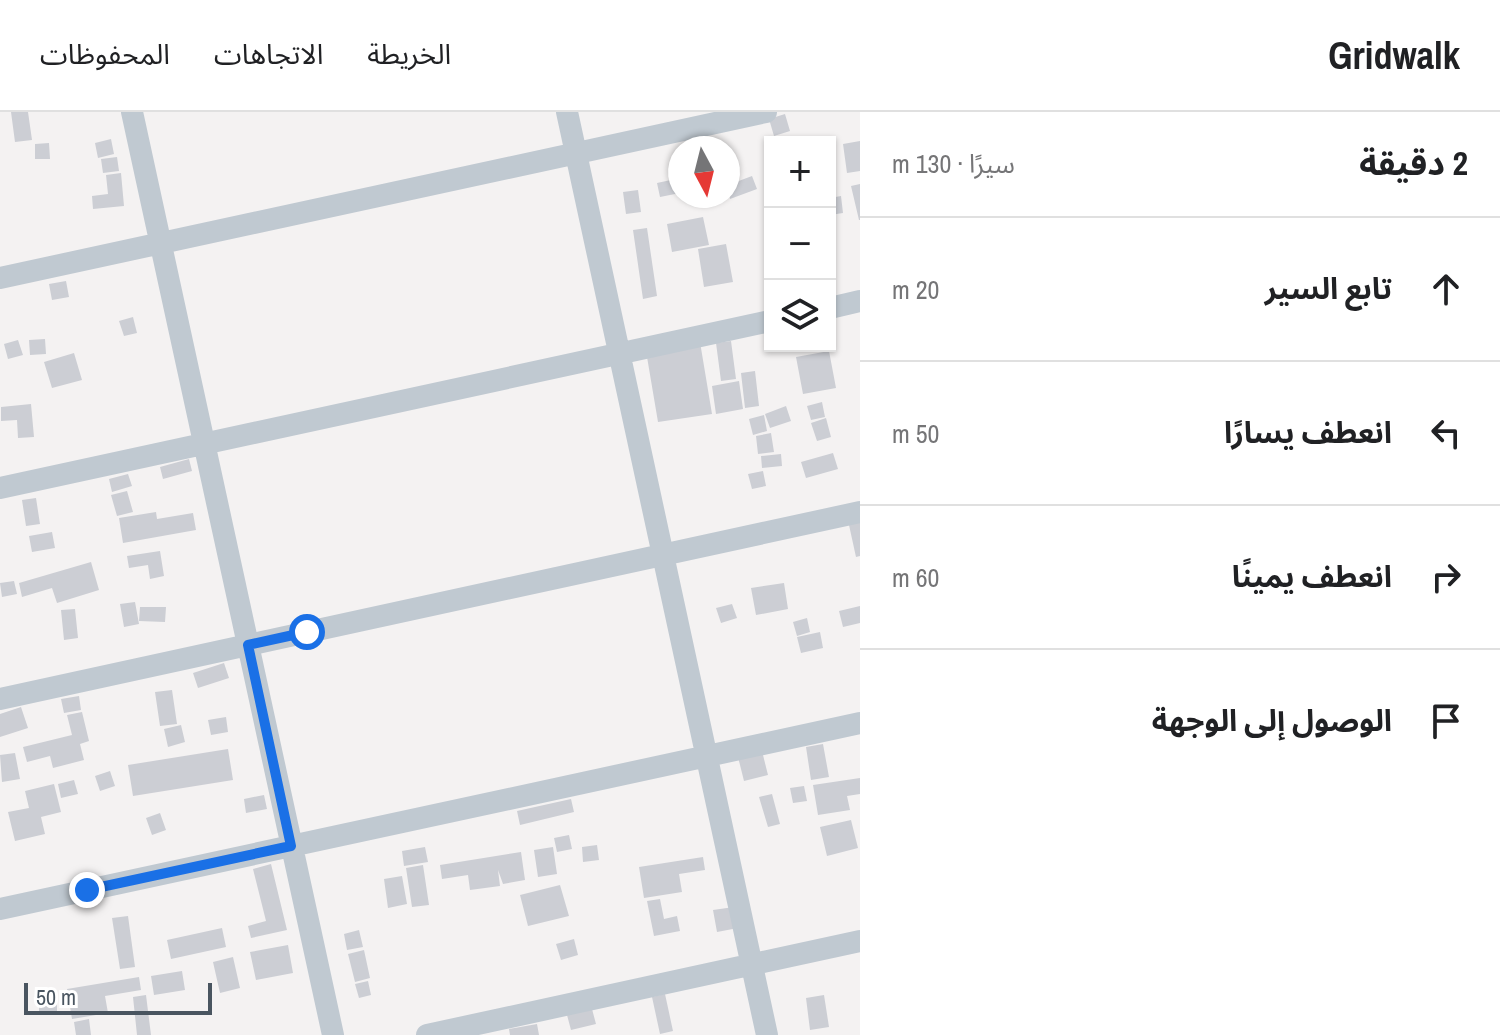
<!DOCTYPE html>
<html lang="ar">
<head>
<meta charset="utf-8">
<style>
  :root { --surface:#fff; --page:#f2f2f2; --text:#202124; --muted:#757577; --line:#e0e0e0 }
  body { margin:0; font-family:"Archivo Narrow","Noto Sans Arabic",sans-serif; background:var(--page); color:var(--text); direction:rtl }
  .controls { position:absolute; right:24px; top:24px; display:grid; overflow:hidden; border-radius:0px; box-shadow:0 2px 6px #0004 }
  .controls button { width:72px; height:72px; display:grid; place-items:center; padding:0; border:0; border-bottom:2px solid var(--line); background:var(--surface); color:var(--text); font:40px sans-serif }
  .compass { position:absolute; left:668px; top:24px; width:72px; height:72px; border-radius:50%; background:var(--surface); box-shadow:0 2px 6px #0004; rotate:173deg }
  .scale { position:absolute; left:24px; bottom:20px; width:188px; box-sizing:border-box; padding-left:8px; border:4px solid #495560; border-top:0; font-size:22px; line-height:28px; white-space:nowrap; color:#495560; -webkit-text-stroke:6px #fff; paint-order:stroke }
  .stop { position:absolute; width:24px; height:24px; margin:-18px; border:6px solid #1a70e6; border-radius:50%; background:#fff }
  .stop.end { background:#1a70e6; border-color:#fff; box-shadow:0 2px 8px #0008 }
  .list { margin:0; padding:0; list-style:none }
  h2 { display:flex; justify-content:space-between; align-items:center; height:104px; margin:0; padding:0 32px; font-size:34px }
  h2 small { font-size:26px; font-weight:400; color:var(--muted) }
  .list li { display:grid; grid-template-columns:52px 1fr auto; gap:24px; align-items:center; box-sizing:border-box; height:144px; padding:0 32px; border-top:2px solid var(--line) }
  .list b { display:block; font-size:30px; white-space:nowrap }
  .list em { font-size:26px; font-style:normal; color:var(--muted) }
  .icon { flex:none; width:44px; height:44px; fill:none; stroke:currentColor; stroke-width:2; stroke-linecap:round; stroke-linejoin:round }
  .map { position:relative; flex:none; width:860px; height:923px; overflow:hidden; direction:ltr }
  header { display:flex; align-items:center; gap:48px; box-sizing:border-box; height:112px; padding:0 40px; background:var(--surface); border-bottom:2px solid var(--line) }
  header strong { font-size:38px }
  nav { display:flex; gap:44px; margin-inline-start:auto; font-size:28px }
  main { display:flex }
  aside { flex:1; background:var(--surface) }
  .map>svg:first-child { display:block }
  .building { fill:#ccced4 }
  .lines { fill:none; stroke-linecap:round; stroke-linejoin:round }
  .minor { stroke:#c0c9d1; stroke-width:22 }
  .route { stroke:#1a70e6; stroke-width:10 }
</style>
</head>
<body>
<header>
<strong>Gridwalk</strong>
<nav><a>الخريطة</a><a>الاتجاهات</a><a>المحفوظات</a></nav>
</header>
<main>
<aside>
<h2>2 دقيقة<small>سيرًا · 130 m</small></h2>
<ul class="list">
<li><svg class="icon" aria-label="ahead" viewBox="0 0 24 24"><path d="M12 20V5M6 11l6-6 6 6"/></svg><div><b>تابع السير</b></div><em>20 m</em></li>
<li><svg class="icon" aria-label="left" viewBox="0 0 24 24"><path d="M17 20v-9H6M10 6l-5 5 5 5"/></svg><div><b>انعطف يسارًا</b></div><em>50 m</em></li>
<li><svg class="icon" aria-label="right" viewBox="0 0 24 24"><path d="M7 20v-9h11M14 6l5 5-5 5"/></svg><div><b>انعطف يمينًا</b></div><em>60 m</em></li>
<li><svg class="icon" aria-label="arrive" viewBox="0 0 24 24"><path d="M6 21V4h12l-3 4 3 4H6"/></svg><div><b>الوصول إلى الوجهة</b></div></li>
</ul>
</aside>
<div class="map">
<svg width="860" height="923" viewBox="0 0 860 923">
  <rect width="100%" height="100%" fill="#f4f2f2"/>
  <path class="building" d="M11,0H28L32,28L15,30Z
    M785,2L790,19L774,24L769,7Z
    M111,27L114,42L98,46L95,31Z
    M860,29V59L847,61L843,32Z
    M49,31L50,47H35V32Z
    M117,45L119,59L103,61L101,47Z
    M121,61L124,94L93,97L92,84L108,82L106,63Z
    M752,64L757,77L730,87L728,73Z
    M680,66V81L660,85L657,71Z
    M860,72V108H859L851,74Z
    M638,78L641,100L626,102L623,80Z
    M841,84L843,101L830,103V86Z
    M703,105L709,133L672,140L667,112Z
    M647,116L657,184L643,187L633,118Z
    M726,132L733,170L704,175L698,137Z
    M66,169L69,185L52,188L49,172Z
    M133,205L137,221L124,224L119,209Z
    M45,227L46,242L30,243L29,228Z
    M18,228L23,243L8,247L4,232Z
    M731,229L736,267L721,269L716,231Z
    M700,230L712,302L658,310L646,239Z
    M829,239L836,276L803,282L796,245Z
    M74,241L82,268L52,276L44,250Z
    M755,259L759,294L745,296L741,261Z
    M739,269L743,297L716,302L712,274Z
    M822,290L825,305L811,308L807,294Z
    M31,292L34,325L18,326L17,308L1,309V295Z
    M786,294L791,309L770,316L765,302Z
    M764,303L767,319L753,323L749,307Z
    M826,306L831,325L817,329L811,311Z
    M771,321L774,340L758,342L756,324Z
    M833,341L838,357L806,366L801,350Z
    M781,342L782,354L762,356L761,344Z
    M189,347L192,359L163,367L160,355Z
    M763,359L766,374L752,377L748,362Z
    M128,362L132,374L112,380L109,367Z
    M127,379L133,400L117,404L111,383Z
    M36,386L40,412L26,414L22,388Z
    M156,400L157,407L193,401L196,418L123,431L119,406Z
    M860,410V444L856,445L849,413Z
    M52,420L55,436L32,440L29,424Z
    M160,439L164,464L150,467L148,453L129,456L127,444Z
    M91,450L99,478L57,491L52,476L22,485L19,471Z
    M14,469L17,482L2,485L0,471Z
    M784,471L788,497L756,503L751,476Z
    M135,490L139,512L124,515L120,492Z
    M732,492L737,506L721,511L716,496Z
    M860,494V511L843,515L839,499Z
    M140,495H166L165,510L139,509Z
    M75,497L78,526L64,528L61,498Z
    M807,506L810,520L797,524L793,510Z
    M820,520L823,536L801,541L797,525Z
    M224,551L229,566L198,576L193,561Z
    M172,578L177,612L160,614L155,580Z
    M79,584L81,598L64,601L61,587Z
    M21,595L28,616L0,625V602Z
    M82,600L89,629L80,632L84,648L53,656L50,644L27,650L23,635L72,623L67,603Z
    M226,605L228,620L211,623L208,608Z
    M181,613L185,630L168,635L164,617Z
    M823,632L829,665L811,668L806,635Z
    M228,637L233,668L133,684L128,653Z
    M762,639L768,663L744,669L738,645Z
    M15,641L20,667L2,670L0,643Z
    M110,659L115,674L100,679L95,664Z
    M860,666V682L847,684L850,698L818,703L813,673Z
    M74,668L78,682L61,686L58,672Z
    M54,672L61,700L41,705L45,722L15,729L8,700L29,696L25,679Z
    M804,674L807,689L793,691L790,676Z
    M772,682L780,712L768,715L759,685Z
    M264,683L267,697L246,701L244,687Z
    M571,687L574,700L520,713L517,699Z
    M160,701L166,718L152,723L146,706Z
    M851,708L858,736L827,744L820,715Z
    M569,723L572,737L557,740L554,726Z
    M597,733L599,748L583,750L582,735Z
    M425,735L428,750L404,754L402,739Z
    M553,735L557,762L538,765L534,738Z
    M521,740L525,768L503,772L498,758L500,774L470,778L468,763L442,767L440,753Z
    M703,745L705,758L679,762L682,780L644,786L639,755Z
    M271,752L287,818L251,826L248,814L266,809L253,757Z
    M423,753L429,793L412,795L406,756Z
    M402,764L407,792L388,796L384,767Z
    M560,773L569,804L528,814L520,783Z
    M660,787L664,807L677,804L680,819L654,824L647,789Z
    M734,795L738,816L717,820L713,798Z
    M128,804L135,855L120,857L112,806Z
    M222,816L226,835L171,847L167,828Z
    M359,818L363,835L347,838L344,822Z
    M574,827L578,843L561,848L556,832Z
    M288,833L293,861L256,868L250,840Z
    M364,838L370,866L355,870L348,842Z
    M233,845L240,876L220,881L213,850Z
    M182,859L185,878L154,883L151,864Z
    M139,865L141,878L105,884L108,901L72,907L67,877Z
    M368,869L371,883L359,886L355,872Z
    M665,882L673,919L660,922L652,885Z
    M146,883L151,923H137L133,885Z
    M824,883L829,915L810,918L806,886Z
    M39,885L57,886V902H39Z
    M592,897L596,912L571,918L567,903Z
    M89,907L91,923H76L74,910Z
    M537,912L539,923H510L509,917Z"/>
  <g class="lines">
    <path class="minor" d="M132,0L333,923
      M567,0L767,923
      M0,166L766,0
      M830,196L860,189
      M0,376L770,209
      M0,587L860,400
      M0,797L860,611
      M427,923L860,829"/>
  </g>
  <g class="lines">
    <path class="route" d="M87,778L291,734L248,533L307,520"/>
  </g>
</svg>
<div class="controls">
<button>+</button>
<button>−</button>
<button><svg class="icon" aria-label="layers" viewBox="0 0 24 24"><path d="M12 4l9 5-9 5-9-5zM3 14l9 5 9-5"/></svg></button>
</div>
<svg class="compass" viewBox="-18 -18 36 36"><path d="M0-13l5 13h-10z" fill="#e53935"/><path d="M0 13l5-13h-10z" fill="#757577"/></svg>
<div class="scale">50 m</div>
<div class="stop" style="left:307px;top:520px"></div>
<div class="stop end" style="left:87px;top:778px"></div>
</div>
</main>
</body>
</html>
